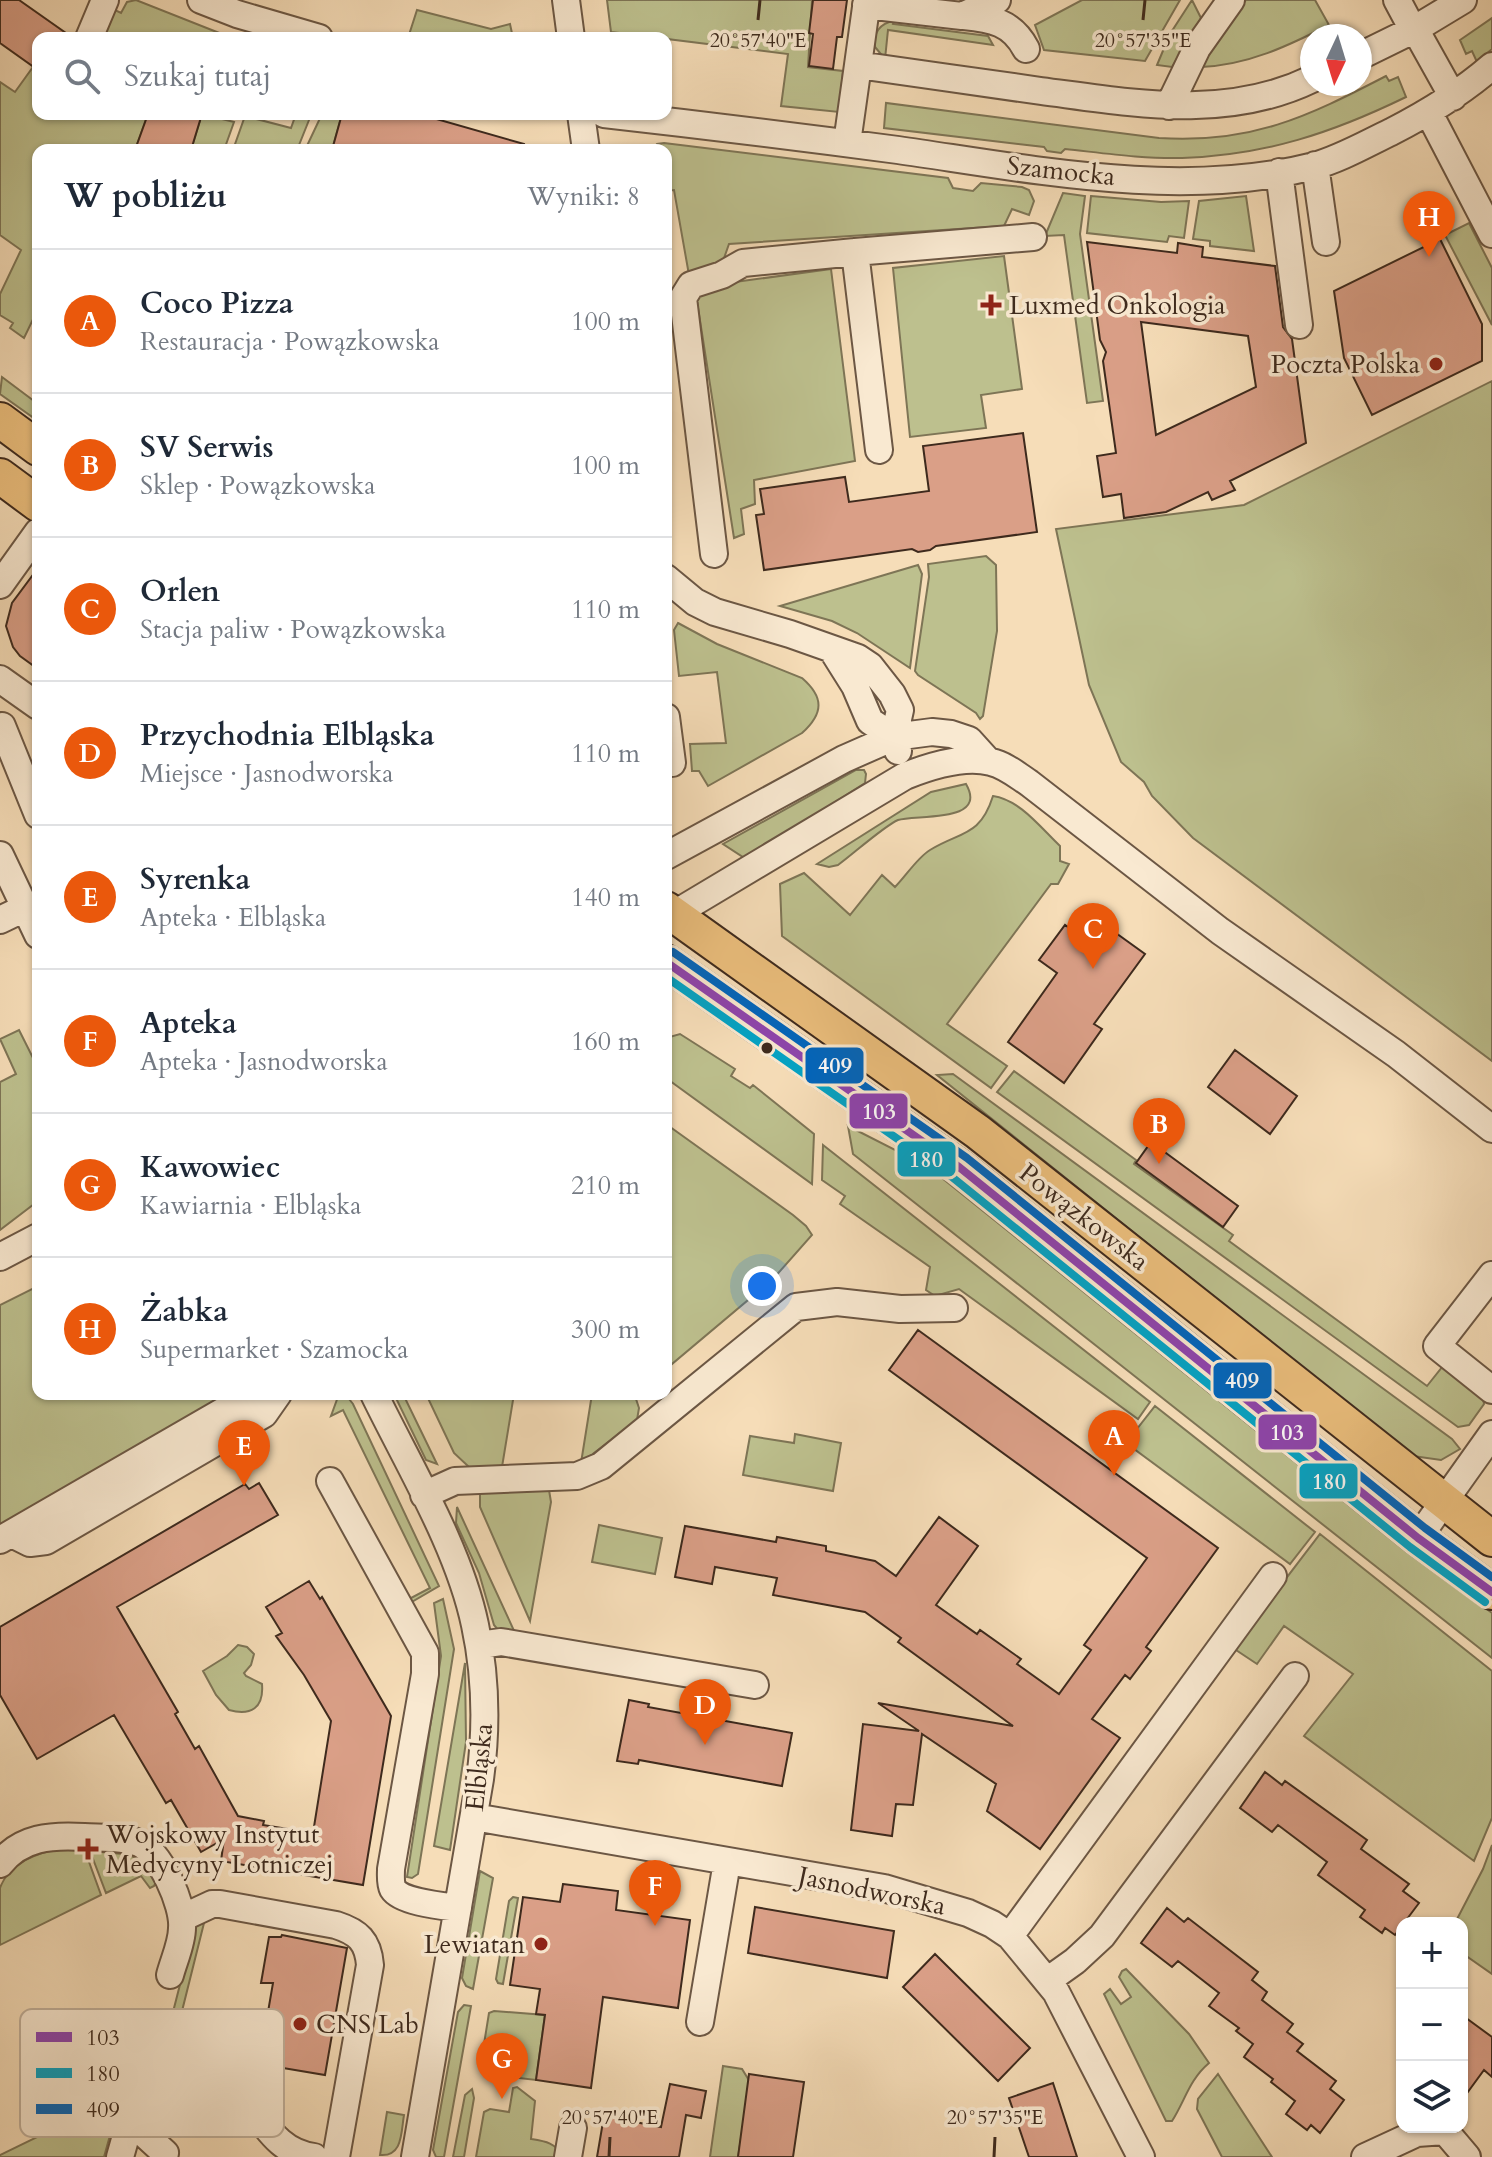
<!DOCTYPE html>
<html lang="pl">
<head>
<meta charset="utf-8">
<style>
  :root { --surface:#fff; --page:#f2f2f3; --text:#1f2937; --muted:#747a83; --line:#e0e1e3; --accent:#ea580c }
  body { margin:0; font-family:Cardo,serif; background:var(--page); color:var(--text) }
  .controls { position:absolute; right:24px; bottom:24px; display:grid; overflow:hidden; border-radius:16px; box-shadow:0 2px 6px #0004 }
  .controls button { width:72px; height:72px; display:grid; place-items:center; padding:0; border:0; border-bottom:2px solid var(--line); background:var(--surface); color:var(--text); font:40px sans-serif }
  .compass { position:absolute; left:1300px; top:24px; width:72px; height:72px; border-radius:50%; background:var(--surface); box-shadow:0 2px 6px #0004; rotate:184deg }
  .you { position:absolute; left:762px; top:1286px; width:28px; height:28px; margin:-20px; border:6px solid #fff; border-radius:50%; background:#1a73e8; box-shadow:0 0 0 12px #1a73e833 }
  .badge { display:grid; place-items:center; width:52px; height:52px; border-radius:50%; background:var(--accent); color:#fff; font-size:26px; font-weight:700 }
  .pin { position:absolute; translate:-50% -66px; filter:drop-shadow(0 2px 4px #0008) }
  .pin::after { content:''; position:absolute; top:42px; width:28px; height:24px; background:inherit; clip-path:polygon(0 0,100% 0,50% 100%) }
  .list { margin:0; padding:0; list-style:none }
  h2 { display:flex; justify-content:space-between; align-items:center; height:104px; margin:0; padding:0 32px; font-size:34px }
  h2 small { font-size:26px; font-weight:400; color:var(--muted) }
  .list li { display:grid; grid-template-columns:52px 1fr auto; gap:24px; align-items:center; box-sizing:border-box; height:144px; padding:0 32px; border-top:2px solid var(--line) }
  .list b { display:block; font-size:30px; white-space:nowrap }
  .list p { margin:0; font-size:26px; white-space:nowrap; color:var(--muted) }
  .list em { font-size:26px; font-style:normal; color:var(--muted) }
  .icon { flex:none; width:44px; height:44px; fill:none; stroke:currentColor; stroke-width:2; stroke-linecap:round; stroke-linejoin:round }
  .map { position:relative; flex:none; width:1492px; height:2157px; overflow:hidden }
  .search { position:absolute; background:var(--surface); box-shadow:0 2px 6px #0004; left:32px; top:32px; width:640px; height:88px; display:flex; align-items:center; gap:20px; box-sizing:border-box; padding:0 28px; border-radius:16px; color:var(--muted); font-size:30px }
  .panel { position:absolute; background:var(--surface); box-shadow:0 2px 6px #0004; left:32px; top:144px; width:640px; height:1256px; border-radius:16px }
  .map>svg:first-child { display:block }
  .green { fill:#bdc08e; stroke:#7e7556; stroke-width:2 }
  .building { fill:#da9f87; stroke:#3e2a1d; stroke-width:2; fill-rule:evenodd }
  .lines { fill:none; stroke-linecap:round; stroke-linejoin:round }
  .minor-casing { stroke:#6c5744; stroke-width:30 }
  .major-casing { stroke:#3e2a1d; stroke-width:38 }
  .minor { stroke:#f9e9d1; stroke-width:26 }
  .major { stroke:#ebbe7c; stroke-width:34 }
  .bus-1-casing { stroke:#f9e9d1; stroke-width:14 }
  .bus-2-casing { stroke:#f9e9d1; stroke-width:14 }
  .bus-3-casing { stroke:#f9e9d1; stroke-width:14 }
  .bus-1 { stroke:#8e44ad; stroke-width:8 }
  .bus-2 { stroke:#03a3c5; stroke-width:8 }
  .bus-3 { stroke:#0065bd; stroke-width:8 }
  .ticks { fill:none; stroke:#3e2a1d; stroke-width:3 }
  .poi-dot { fill:#8f2418; stroke:#f9e9d1; stroke-width:3 }
  .bus-dot { fill:#3e2a1d; stroke:#f9e9d1; stroke-width:3 }
  .labels { text-anchor:middle; dominant-baseline:central; stroke-width:7; stroke-linejoin:round; paint-order:stroke }
  .street-label { font-size:26px; fill:#3e2a1d; stroke:#f9e9d1 }
  .poi-label { font-size:26px; fill:#3e2a1d; stroke:#f9e9d1; text-anchor:start }
  .key { fill:#f9e9d1; stroke:#c1b09b; stroke-width:2 }
  .key-label { font-size:22px; fill:#3e2a1d }
  .ticks-label { font-size:20px; text-anchor:middle; fill:#3e2a1d; stroke:#f9e9d1; stroke-width:7; stroke-linejoin:round; paint-order:stroke }
  .line-badge { stroke:#f9e9d1; stroke-width:3 }
  .badge-label { font-size:22px; text-anchor:middle; font-weight:bold; fill:#fff }
</style>
</head>
<body>
<div class="map">
<svg width="1492" height="2157" viewBox="0 0 1492 2157">
  <rect width="100%" height="100%" fill="#f6ddb8"/>
  <filter id="stains"><feTurbulence type="fractalNoise" baseFrequency=".0025" numOctaves="4"/><feColorMatrix values="0 0 0 0 .2 0 0 0 0 .09 0 0 0 0 .02 0 0 0 .5 -.17"/></filter>
  <radialGradient id="worn" r=".72"><stop offset=".6" stop-color="#630" stop-opacity="0"/><stop offset="1" stop-color="#630" stop-opacity=".3"/></radialGradient>
  <path class="green" d="M136,0L232,38H101L113,9L121,13L127,2Z
    M607,0H812L808,67L843,71L839,112L781,106L788,54L611,32Z
    M1082,0H1180L1145,61L1044,50L1035,25Z
    M1192,0L1201,18L1172,67L1157,65L1170,34Z
    M1246,0H1315L1329,25C1288,46 1248,65 1201,67L1222,31Z
    M417,10L491,29L510,24L513,38H408Z
    M1492,18V49L1477,62L1472,51L1466,54L1460,40Z
    M894,21L893,24L988,36L993,45L888,30L885,59L875,47C873,33 880,23 894,21Z
    M33,67L38,71V114H148L135,150H38V309L24,338L10,328L13,323L0,315V294L21,250L0,235V82L15,92Z
    M1386,76L1389,81L1398,77L1406,97C1332,133 1266,155 1182,158C1143,159 1103,153 1065,149L1061,153L1047,151L1044,147L884,128L886,103L1159,138C1251,144 1307,117 1386,76Z
    M202,114L234,122L224,150H191Z
    M296,114L311,115L297,150H244L234,147L245,116L291,128Z
    M322,114H342L332,150H305Z
    M664,143L948,178L953,188L973,191L981,183L1022,187L1029,190L1034,201L1029,215L1012,209L1004,226L729,244L723,261L689,275L674,190L666,191V150H652L657,144Z
    M1063,193L1085,196L1080,234L1103,401L1087,403L1064,235L1045,236Z
    M1091,196L1161,202L1189,201L1184,238L1169,236L1167,242L1087,233Z
    M1246,196L1254,251L1210,246V241L1193,239L1199,201Z
    M1469,223L1492,268V325L1445,235Z
    M1004,256L1022,389L981,395L986,428L910,437L893,268Z
    M831,269L855,461L754,480L755,504L741,509L744,534L734,538L696,295L706,286Z
    M2,377L38,404V421L0,394Z
    M1492,381V1061L1193,838L1152,796L1144,782L1121,762L1089,685L1056,529L1244,505Z
    M986,556L996,565L997,631L983,716L980,719L976,713L918,675L915,671L929,577L928,564Z
    M918,565L922,574L910,668L857,633L832,621L780,606Z
    M678,623L717,644L802,678C824,697 824,713 802,733L708,786L699,771H692L690,744L726,743L717,672L679,676L674,630Z
    M856,770H864L866,774L865,783L746,859L723,844Z
    M966,784C989,824 914,814 898,820C884,826 852,855 838,865L829,867L817,864L931,792Z
    M993,796C1020,800 1040,827 1060,846V861L1069,864L1058,884H1051L947,1024L1007,1066L991,1088L782,936L780,884L804,873L850,915L882,875L895,887C906,876 917,858 930,850C961,831 980,837 993,796Z
    M19,1030L36,1064L38,1063V1201L0,1230V1082L16,1074L0,1039Z
    M680,1034L735,1069L731,1076L750,1088L753,1085L814,1134L812,1184L666,1078V1038Z
    M1014,1071L1136,1160L1134,1164L1233,1235L1229,1241L1427,1386L1443,1366L1483,1398L1484,1404L1469,1425L1458,1427L997,1092Z
    M953,1074L1452,1439L1460,1449L1441,1460L1413,1456L937,1075Z
    M666,1124L793,1215L806,1226L812,1235L773,1279L666,1369Z
    M848,1126L915,1160L942,1178L1380,1530L1492,1613V1658L853,1154Z
    M823,1145L1150,1402L1138,1419L959,1289L935,1296L926,1290L930,1267L840,1204L845,1196L822,1180Z
    M38,1286V1394H240L0,1534V1305Z
    M339,1394H345L353,1404L439,1586L410,1603L409,1599L430,1588L343,1410L331,1416Z
    M394,1394H403L437,1464L426,1460Z
    M426,1394H514L502,1467H469L454,1453Z
    M592,1394H637L635,1396L639,1408L637,1420L581,1463Z
    M1155,1406L1315,1532L1290,1564L1126,1443Z
    M795,1434L841,1443L833,1491L743,1475L750,1436L794,1443Z
    M549,1490L551,1502L530,1621L480,1507V1492Z
    M457,1507L516,1635L499,1631L494,1625L479,1573L456,1523Z
    M599,1525L662,1538L655,1574L592,1562Z
    M1320,1534L1492,1671V1818L1474,1861L1304,1736L1353,1674L1284,1626L1257,1664L1233,1648Z
    M443,1599L454,1649L418,1874L412,1878L407,1877L441,1656L434,1603Z
    M238,1645L247,1647L254,1654L251,1665L244,1673L246,1676L262,1684C264,1708 251,1716 229,1710L216,1695L203,1671L227,1656Z
    M465,1663L466,1742L450,1850L434,1846Z
    M1492,1845V1974L1462,1953V1923H1455L1483,1869Z
    M61,1849L85,1851L101,1895L0,1945C0,1931 0,1900 0,1888C9,1863 38,1852 61,1849Z
    M90,1851L123,1854L141,1859L156,1882L154,1886L150,1888L141,1876L106,1893Z
    M480,1871L493,1878L473,1989L466,1986L462,1978Z
    M513,1897L518,1898L503,1984L498,1983L496,1979L509,1901Z
    M205,1919L182,2011L177,2014L173,2012L196,1922Z
    M1126,1969L1189,2034L1209,2063C1189,2080 1185,2101 1172,2121H1166L1104,1994L1110,1989L1121,2004L1131,1997L1119,1977L1122,1971Z
    M464,2005L471,2006L444,2157H436L433,2150L458,2012Z
    M494,2011L545,2015L536,2080L484,2074L480,2069L489,2013Z
    M723,2066L742,2069L750,2082L738,2157H710Z
    M1218,2074L1272,2157H1222L1197,2109L1198,2099Z
    M517,2087L535,2101L531,2139C544,2141 558,2143 561,2157H476L484,2112L490,2109L509,2112L513,2088Z
    M472,2089L474,2098L464,2157H453L465,2095Z
    M121,2096L104,2157H0V2155Z
    M387,2112L404,2115C401,2132 403,2157 380,2155Z"/>
  <path class="building" d="M0,0H19L73,38H38V70L0,43Z
    M813,0H847L842,37H837L833,69L809,66L813,34L809,33Z
    M148,114H202L191,150H135Z
    M342,114H419L524,144L523,150H332Z
    M1440,239L1482,324V361L1372,415L1344,358L1334,291Z
    M1087,242L1177,253L1178,243L1203,247L1202,257L1275,266L1283,327L1292,339L1306,443L1230,481L1235,490L1212,500L1208,492L1166,512L1124,518L1121,494L1103,497L1097,456L1116,453L1103,361L1106,352L1100,340ZM1141,322L1248,336L1256,387L1156,435Z
    M1023,433L1037,532L936,546L930,550L918,552L912,549L764,570L756,515L764,514L760,489L845,477L849,502L929,491L923,446Z
    M38,568V669L20,656L13,647L6,626L12,603Z
    M1102,923L1145,954L1094,1024L1102,1029L1064,1083L1008,1042L1057,973L1039,960L1065,925L1089,942Z
    M1235,1050L1297,1096L1270,1134L1208,1087Z
    M1151,1142L1238,1206L1223,1227L1136,1163Z
    M918,1330L1218,1548L1146,1647L1151,1651L1130,1679L1125,1675L1092,1719L1120,1738L1040,1849L987,1811L996,1784L922,1734L913,1805L896,1804L892,1836L851,1830L863,1724L919,1731L878,1703L1013,1726L898,1642L901,1638L865,1612L773,1595L777,1578L715,1567L712,1584L675,1577L685,1526L776,1542L777,1537L826,1546V1551L875,1561L896,1576L939,1517L978,1546L936,1605L977,1634L980,1630L1021,1659L1017,1664L1059,1694L1091,1650L1084,1645L1147,1558L889,1370Z
    M259,1483L278,1515L117,1607L178,1712L175,1714L195,1749L199,1746L238,1816L264,1821L263,1825L313,1833L331,1721L304,1675L276,1636L282,1633L266,1607L309,1581L320,1599L322,1597L391,1716L363,1885L221,1861L224,1839L201,1852L171,1800L166,1803L114,1715L37,1759L0,1695V1627L245,1484L249,1489Z
    M629,1700L649,1704L648,1707L792,1733L782,1786L639,1760L638,1764L617,1761Z
    M1265,1772L1282,1785L1285,1781L1367,1840L1361,1849L1409,1884L1403,1891L1419,1903L1395,1935L1385,1928L1382,1933L1360,1917L1365,1910L1318,1875L1327,1862L1278,1825L1272,1832L1240,1808Z
    M563,1884L618,1891L616,1910L690,1920L678,2008L603,1997L591,2088L536,2080L545,2015L536,2014L540,1989L510,1985L523,1897L560,1902Z
    M755,1907L894,1931L887,1978L748,1953Z
    M1167,1908L1184,1922L1188,1918L1258,1972L1252,1980L1267,1992L1262,2000L1293,2024L1287,2032L1303,2044L1297,2051L1336,2081L1330,2089L1344,2100L1320,2133L1311,2125L1307,2130L1286,2114L1295,2101L1271,2082L1273,2079L1244,2057L1253,2044L1236,2031L1239,2028L1209,2006L1219,1993L1178,1961L1172,1967L1141,1943Z
    M282,1935L347,1948L325,2075L259,2064L273,1983H261L269,1937H281Z
    M935,1954L1030,2048L998,2081L903,1987Z
    M1462,2015L1492,2037V2077L1484,2070L1462,2100Z
    M749,2074L804,2082L793,2157H738Z
    M1053,2083L1077,2157H1029L1009,2098Z
    M670,2084L706,2091L701,2118L686,2115L679,2157H597L604,2116L661,2127Z"/>
  <g class="lines">
    <defs>
      <path id="minor" d="M201,0L237,14L319,38
        M566,0L571,38
        M1397,0L1413,30
        M866,5L962,16L997,0
        M964,16C992,19 1012,22 1026,49
        M1415,29L1453,97
        M89,38L105,0
        M1360,56L1415,29L1463,0
        M858,65L867,0
        M1169,106L1197,48L1231,0
        M1429,113L1492,234
        M581,114L586,150
        M604,114C702,125 800,137 898,150C1031,169 1181,200 1314,166C1340,159 1366,144 1391,132C1428,113 1461,93 1492,66
        M847,143L858,65C919,74 980,82 1041,91C1133,103 1225,121 1312,79
        M1315,165L1326,242
        M1279,172L1299,325
        M879,450L855,252L1033,237
        M714,554L683,298L691,285L722,275L743,263L855,252
        M666,578L695,602L715,612L790,634L858,658L870,666L892,694L900,710L894,737L898,751
        M0,585L38,532
        M833,651L855,686L870,721L894,737
        M0,679L38,706
        M666,717L672,763
        M2,726L38,815
        M0,855L38,935
        M666,856L844,759L894,737L932,732L951,734L969,740L988,761
        M666,919L905,776C930,766 964,755 991,762C1005,765 1017,775 1029,783L1220,931L1396,1054L1492,1129
        M0,920L25,908
        M0,1257L38,1237
        M1492,1275L1437,1346L1492,1390
        M374,1394C409,1466 459,1548 475,1625C486,1676 487,1727 480,1779L415,2157
        M330,1481L425,1653V1674L391,1869C391,1875 390,1883 393,1889C401,1902 443,1906 458,1908
        M424,1495L455,1481L577,1476L601,1466L796,1307L837,1302L900,1309L954,1308
        M12,1534L30,1543L46,1541L264,1414L278,1394
        M1418,1538L1492,1434
        M0,1540L253,1394
        M479,1645L501,1642L755,1685
        M474,1817L884,1888L968,1913L992,1924L1010,1936L1056,1992L1141,2157
        M0,1864C21,1837 51,1835 84,1837C101,1838 122,1836 139,1843C160,1852 184,1905 182,1928C182,1943 174,1960 170,1975
        M182,1918L212,1904H220L336,1925C358,1932 368,1941 370,1965L336,2157
        M1010,1936L1273,1576
        M1047,1981L1075,1961L1102,1936L1295,1676
        M700,2022L727,1862
        M149,2057C174,2063 205,2066 226,2081C260,2106 268,2151 314,2157
        M130,2121L165,2153L164,2157
        M120,2157L150,2051
        M568,2157L573,2128
        M1365,2157L1417,2133L1445,2131L1467,2157"/>
      <path id="major" d="M0,420L38,448
        M0,476L38,504
        M666,909L978,1132L1492,1539
        M666,962L959,1167L1418,1538L1492,1592"/>
    </defs>
    <use href="#minor" class="minor-casing"/>
    <use href="#major" class="major-casing"/>
    <use href="#minor" class="minor"/>
    <use href="#major" class="major"/>
    <defs>
      <path id="bus-1" d="M666,962L959,1167L1418,1538L1492,1592"/>
      <path id="bus-2" d="M666,977L952,1177L1410,1547L1485,1602"/>
      <path id="bus-3" d="M673,952L967,1158L1425,1528L1492,1577"/>
    </defs>
    <use href="#bus-1" class="bus-1-casing"/>
    <use href="#bus-2" class="bus-2-casing"/>
    <use href="#bus-3" class="bus-3-casing"/>
    <use href="#bus-1" class="bus-1"/>
    <use href="#bus-2" class="bus-2"/>
    <use href="#bus-3" class="bus-3"/>
  </g>
  <path class="ticks" d="M758,20L760,0M1143,20L1145,0M609,2157L610,2137M994,2157L995,2137"/>
  <g class="poi-dot">
    <path d="M987 293h8v8h8v8h-8v8h-8v-8h-8v-8h8z"/>
    <circle cx="1436" cy="364" r="8"/>
    <path d="M84 1837h8v8h8v8h-8v8h-8v-8h-8v-8h8z"/>
    <circle cx="541" cy="1944" r="8"/>
    <circle cx="300" cy="2024" r="8"/>
  </g>
  <circle class="bus-dot" cx="767" cy="1048" r="7"/>
  <g class="labels">
    <g class="street-label">
      <text transform="translate(1061 171) rotate(6)">Szamocka</text>
      <text transform="translate(1084 1217) rotate(38)">Powązkowska</text>
      <text transform="translate(479 1767) rotate(-84)">Elbląska</text>
      <text transform="translate(872 1891) rotate(12)">Jasnodworska</text>
    </g>
    <g class="poi-label">
      <text x="1009" y="305">Luxmed Onkologia</text>
      <text x="1420" y="364" text-anchor="end">Poczta Polska</text>
      <text x="106" y="1834">Wojskowy Instytut<tspan x="106" dy="30">Medycyny Lotniczej</tspan></text>
      <text x="525" y="1944" text-anchor="end">Lewiatan</text>
      <text x="316" y="2024">CNS Lab</text>
    </g>
  </g>
  <rect x="20" y="2009" width="264" height="128" rx="12" class="key"/>
  <rect x="36" y="2032" width="36" height="10" fill="#8e44ad"/>
  <rect x="36" y="2068" width="36" height="10" fill="#03a3c5"/>
  <rect x="36" y="2104" width="36" height="10" fill="#0065bd"/>
  <g class="key-label">
    <text x="86" y="2045">103</text>
    <text x="86" y="2081">180</text>
    <text x="86" y="2117">409</text>
  </g>
  <g class="ticks-label">
    <text x="758" y="47">20°57'40"E</text>
    <text x="1143" y="47">20°57'35"E</text>
    <text x="610" y="2124">20°57'40"E</text>
    <text x="995" y="2124">20°57'35"E</text>
  </g>
  <g class="line-badge">
    <rect x="804" y="1046" width="61" height="39" rx="8" fill="#0065bd"/>
    <rect x="848" y="1092" width="61" height="38" rx="8" fill="#8e44ad"/>
    <rect x="896" y="1140" width="61" height="38" rx="8" fill="#03a3c5"/>
    <rect x="1212" y="1361" width="61" height="39" rx="8" fill="#0065bd"/>
    <rect x="1257" y="1413" width="61" height="38" rx="8" fill="#8e44ad"/>
    <rect x="1298" y="1462" width="61" height="38" rx="8" fill="#03a3c5"/>
  </g>
  <g class="badge-label">
    <text x="835" y="1073">409</text>
    <text x="879" y="1119">103</text>
    <text x="926" y="1167">180</text>
    <text x="1242" y="1388">409</text>
    <text x="1287" y="1440">103</text>
    <text x="1329" y="1489">180</text>
  </g>
  <rect width="100%" height="100%" filter="url(#stains)"/>
  <rect width="100%" height="100%" fill="url(#worn)"/>
</svg>
<div class="controls">
<button>+</button>
<button>−</button>
<button><svg class="icon" aria-label="layers" viewBox="0 0 24 24"><path d="M12 4l9 5-9 5-9-5zM3 14l9 5 9-5"/></svg></button>
</div>
<svg class="compass" viewBox="-18 -18 36 36"><path d="M0-13l5 13h-10z" fill="#e53935"/><path d="M0 13l5-13h-10z" fill="#747a83"/></svg>
<div class="you"></div>
<div class="pin badge" style="left:1114px;top:1476px">A</div>
<div class="pin badge" style="left:1159px;top:1164px">B</div>
<div class="pin badge" style="left:1093px;top:969px">C</div>
<div class="pin badge" style="left:705px;top:1745px">D</div>
<div class="pin badge" style="left:244px;top:1486px">E</div>
<div class="pin badge" style="left:655px;top:1926px">F</div>
<div class="pin badge" style="left:502px;top:2099px">G</div>
<div class="pin badge" style="left:1429px;top:257px">H</div>
<div class="search"><svg class="icon" aria-label="search" viewBox="0 0 24 24"><circle cx="10" cy="10" r="6"/><path d="M15 15l6 6"/></svg>Szukaj tutaj</div>
<section class="panel">
<h2>W pobliżu<small>Wyniki: 8</small></h2>
<ul class="list">
<li><span class="badge">A</span><div><b>Coco Pizza</b><p>Restauracja · Powązkowska</p></div><em>100 m</em></li>
<li><span class="badge">B</span><div><b>SV Serwis</b><p>Sklep · Powązkowska</p></div><em>100 m</em></li>
<li><span class="badge">C</span><div><b>Orlen</b><p>Stacja paliw · Powązkowska</p></div><em>110 m</em></li>
<li><span class="badge">D</span><div><b>Przychodnia Elbląska</b><p>Miejsce · Jasnodworska</p></div><em>110 m</em></li>
<li><span class="badge">E</span><div><b>Syrenka</b><p>Apteka · Elbląska</p></div><em>140 m</em></li>
<li><span class="badge">F</span><div><b>Apteka</b><p>Apteka · Jasnodworska</p></div><em>160 m</em></li>
<li><span class="badge">G</span><div><b>Kawowiec</b><p>Kawiarnia · Elbląska</p></div><em>210 m</em></li>
<li><span class="badge">H</span><div><b>Żabka</b><p>Supermarket · Szamocka</p></div><em>300 m</em></li>
</ul>
</section>
</div>
</body>
</html>
